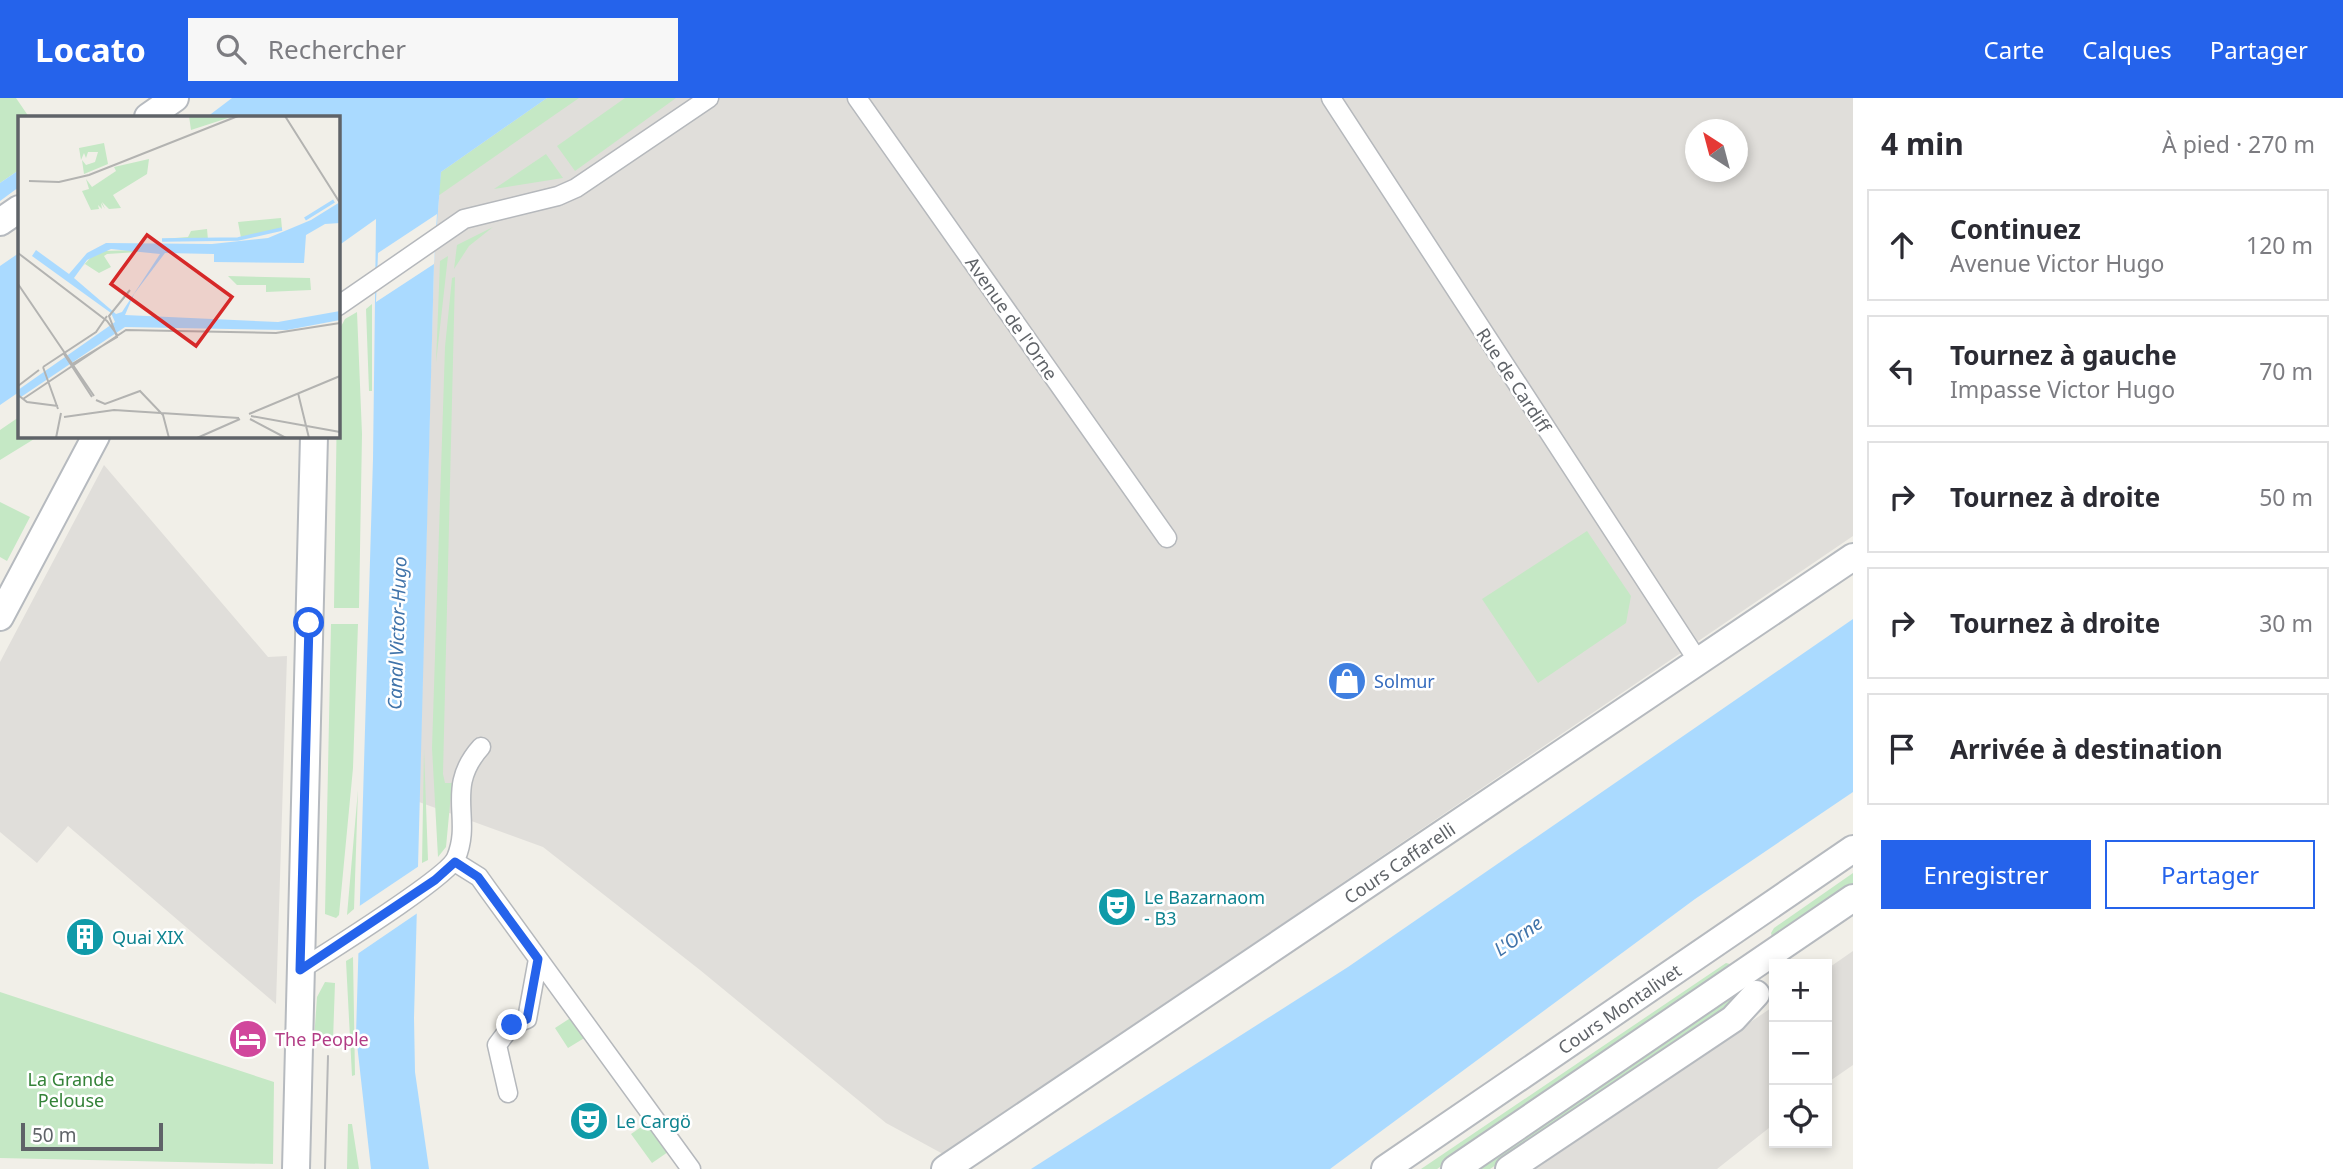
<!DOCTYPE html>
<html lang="fr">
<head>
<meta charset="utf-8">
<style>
  :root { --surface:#fff; --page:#f7f7f7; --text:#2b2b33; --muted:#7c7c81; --line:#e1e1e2; --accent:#2563eb }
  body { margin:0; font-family:"Noto Sans",sans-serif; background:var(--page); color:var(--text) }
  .controls { position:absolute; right:21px; bottom:21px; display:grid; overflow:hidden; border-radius:0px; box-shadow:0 4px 10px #0003 }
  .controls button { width:63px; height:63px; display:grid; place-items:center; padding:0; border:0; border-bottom:2px solid var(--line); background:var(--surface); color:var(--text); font:35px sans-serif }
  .compass { position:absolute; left:1685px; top:21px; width:63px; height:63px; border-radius:50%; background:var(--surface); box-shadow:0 4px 10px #0003; rotate:324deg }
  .scale { position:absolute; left:21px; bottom:18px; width:142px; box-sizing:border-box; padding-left:7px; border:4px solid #5f6368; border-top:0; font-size:19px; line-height:24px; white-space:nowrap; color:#5f6368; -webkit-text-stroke:5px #fff; paint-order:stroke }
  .stop { position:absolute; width:21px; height:21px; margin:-16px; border:5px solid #2563eb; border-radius:50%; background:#fff }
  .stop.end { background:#2563eb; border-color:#fff; box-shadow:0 2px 7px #0008 }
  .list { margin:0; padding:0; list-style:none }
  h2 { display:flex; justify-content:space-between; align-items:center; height:91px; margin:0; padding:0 28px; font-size:30px }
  h2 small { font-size:23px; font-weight:400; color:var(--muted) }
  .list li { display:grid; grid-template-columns:46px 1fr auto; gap:21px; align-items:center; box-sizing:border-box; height:112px; margin:0 14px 14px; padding:0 14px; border:2px solid var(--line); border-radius:0px }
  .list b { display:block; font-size:26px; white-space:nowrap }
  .list p { margin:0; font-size:23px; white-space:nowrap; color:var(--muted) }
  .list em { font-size:23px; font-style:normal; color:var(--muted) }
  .actions { display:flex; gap:14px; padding:21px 28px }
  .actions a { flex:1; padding:16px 0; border:2px solid var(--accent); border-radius:0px; text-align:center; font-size:24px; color:var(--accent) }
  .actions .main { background:var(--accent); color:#fff }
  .icon { flex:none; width:38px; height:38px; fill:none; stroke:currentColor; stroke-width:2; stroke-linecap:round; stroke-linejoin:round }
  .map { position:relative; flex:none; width:1853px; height:1071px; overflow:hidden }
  header { display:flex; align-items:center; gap:42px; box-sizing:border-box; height:98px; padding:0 35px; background:var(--accent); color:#fff }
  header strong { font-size:33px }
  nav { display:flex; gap:38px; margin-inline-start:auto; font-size:24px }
  .search { width:490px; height:63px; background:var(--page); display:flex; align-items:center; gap:18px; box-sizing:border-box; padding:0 24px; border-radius:0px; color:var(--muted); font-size:26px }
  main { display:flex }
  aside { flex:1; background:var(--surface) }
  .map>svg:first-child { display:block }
  .industrial { fill:#e0deda; fill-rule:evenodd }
  .green { fill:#c5e8c5 }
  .water { fill:#aadaff }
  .pier { fill:#f1efe8 }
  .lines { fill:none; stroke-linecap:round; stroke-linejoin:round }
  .street-casing { stroke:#b5b8bc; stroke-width:21 }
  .secondary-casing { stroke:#b6babf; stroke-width:30 }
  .street { stroke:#fff; stroke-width:18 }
  .secondary { stroke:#fff; stroke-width:26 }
  .tram { stroke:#b6b7b8; stroke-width:2 }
  .route { stroke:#2563eb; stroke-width:9 }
  .labels { text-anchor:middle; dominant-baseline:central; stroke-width:5; stroke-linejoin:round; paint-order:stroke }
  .street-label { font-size:18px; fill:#5f6368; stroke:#fff }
  .shop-label { font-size:18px; fill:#366cbe; stroke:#fff; text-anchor:start }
  .culture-label { font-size:18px; fill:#0d838f; stroke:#fff; text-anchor:start }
  .hotel-label { font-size:18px; fill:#b23c85; stroke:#fff; text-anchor:start }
  .park-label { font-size:18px; fill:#348238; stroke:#fff }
  .water-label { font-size:19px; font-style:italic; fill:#4174aa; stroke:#fff }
  .inset-river { fill:none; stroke:#aadaff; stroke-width:3.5 }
  .inset-road { fill:none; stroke:#b3b3b1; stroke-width:2 }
  .view { fill:#d62828; fill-opacity:0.15; stroke:#d62828; stroke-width:3.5 }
  .inset-edge { fill:none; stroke:#5f6368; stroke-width:3.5 }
</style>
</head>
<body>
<header>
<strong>Locato</strong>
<div class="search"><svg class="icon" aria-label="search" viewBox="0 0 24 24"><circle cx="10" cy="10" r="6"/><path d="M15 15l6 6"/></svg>Rechercher</div>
<nav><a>Carte</a><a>Calques</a><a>Partager</a></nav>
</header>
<main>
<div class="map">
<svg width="1853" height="1071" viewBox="0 0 1853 1071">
  <rect width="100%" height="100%" fill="#f1efe8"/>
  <path class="industrial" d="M547,0H1853V438L943,1056L886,1025L700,872L543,749L419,704L434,166L441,74ZM1696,32H1738V74H1696Z
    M104,367L268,559L287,558L276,906L68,728L37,765L0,734V564Z
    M1853,853V967L1827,985V871Z
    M1774,908V1026L1717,1071H1536Z"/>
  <path class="green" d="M0,0H16L29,19H19V72L0,85Z
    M547,0H579L438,98L441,74Z
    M625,0H676L575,73L557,48Z
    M546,56L563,80L494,91Z
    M493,129L469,148L454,171L457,147Z
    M448,158L436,265L440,163Z
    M455,179L443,676L445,685H452L446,749L438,759L432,650L445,249L452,180Z
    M372,206V293H369L366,211Z
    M357,214L362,336L359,510H334L338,234L345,221Z
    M19,319V338H39L0,362V332Z
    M0,404L30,419L7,463L0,459Z
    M1587,433L1631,498L1626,525L1538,585L1482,501Z
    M331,526H358L353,670L339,817L336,820L325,816Z
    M424,651L428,762L422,765Z
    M358,692L354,811L347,817Z
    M1853,775V788L1772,839L1771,835L1774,830Z
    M353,859L355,977L352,978L346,863Z
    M1726,865L1730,866L1728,872L1437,1071H1421Z
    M325,884L335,885L333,943L314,942L317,899Z
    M1742,888L1746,896L1490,1071H1473Z
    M0,894L274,984L273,1066L0,1060Z
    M572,919L586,939L568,950L555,930Z
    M647,1025L668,1054L652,1065L631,1036Z
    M348,1026H352L359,1071H347Z"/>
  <path class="water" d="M232,0H547L441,74L434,166L414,920L415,974L429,1071H371L356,937L373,361L376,121L338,148V19H207Z
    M19,72V89L0,103V85Z
    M19,155V294L0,307V168Z
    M1853,521V694L1695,801L1330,1071H1031L1348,869Z"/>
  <path class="pier" d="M437,116L434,166L376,204L378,155Z
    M422,766V812L353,859L355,811Z"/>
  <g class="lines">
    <defs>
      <path id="street" d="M857,0L1167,440
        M1331,0L1698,563
        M338,208L464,121L558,98L576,90L709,0
        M455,764L479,779L489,793L691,1071
        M300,872C326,855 447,780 456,760C473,720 444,690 481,649
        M508,995L497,947L512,927L527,921L538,861"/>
      <g id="secondary">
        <path d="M148,19L175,0"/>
        <path d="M0,124L19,111"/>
        <path d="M0,519L96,338"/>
        <path d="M296,1071L314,338"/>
        <path id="s1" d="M945,1071L1853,459"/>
        <path id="s2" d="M1385,1071L1853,751"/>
        <path d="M1455,1071L1853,800"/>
        <path d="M1509,1071L1733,921L1756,896"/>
      </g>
    </defs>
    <use href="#street" class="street-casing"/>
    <use href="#secondary" class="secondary-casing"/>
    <use href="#street" class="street"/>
    <use href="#secondary" class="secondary"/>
    <path class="tram" d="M325,1071L328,958"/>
  </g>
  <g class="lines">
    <path class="route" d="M309,525L300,872L435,782L455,764L478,779L538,861L527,921L512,927"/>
  </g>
  <defs>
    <symbol id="shop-disc" viewBox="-11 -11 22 22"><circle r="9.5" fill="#3f7fe0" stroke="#fff"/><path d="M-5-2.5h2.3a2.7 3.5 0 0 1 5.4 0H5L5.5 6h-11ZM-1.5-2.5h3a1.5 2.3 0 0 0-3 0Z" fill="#fff"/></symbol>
    <symbol id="theatre-disc" viewBox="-11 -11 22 22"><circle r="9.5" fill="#0f9aa8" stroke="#fff"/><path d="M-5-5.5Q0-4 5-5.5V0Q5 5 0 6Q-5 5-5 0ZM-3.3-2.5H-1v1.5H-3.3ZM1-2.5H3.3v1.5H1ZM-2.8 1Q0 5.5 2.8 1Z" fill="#fff"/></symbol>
    <symbol id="building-disc" viewBox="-11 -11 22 22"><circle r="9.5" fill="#0f9aa8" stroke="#fff"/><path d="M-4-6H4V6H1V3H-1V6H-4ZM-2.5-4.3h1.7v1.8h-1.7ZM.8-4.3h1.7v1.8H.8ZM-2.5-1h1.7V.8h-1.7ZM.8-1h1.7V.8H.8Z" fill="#fff"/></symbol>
    <symbol id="hotel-disc" viewBox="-11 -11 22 22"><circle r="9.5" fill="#d1479c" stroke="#fff"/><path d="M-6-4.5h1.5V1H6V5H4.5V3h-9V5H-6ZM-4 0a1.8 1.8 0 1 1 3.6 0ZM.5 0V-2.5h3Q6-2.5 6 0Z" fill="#fff"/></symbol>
  </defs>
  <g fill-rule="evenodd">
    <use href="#shop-disc" x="1325" y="561" width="44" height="44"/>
    <use href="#theatre-disc" x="1095" y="787" width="44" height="44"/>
    <use href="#building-disc" x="63" y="817" width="44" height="44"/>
    <use href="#hotel-disc" x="226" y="919" width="44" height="44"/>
    <use href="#theatre-disc" x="567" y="1001" width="44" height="44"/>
  </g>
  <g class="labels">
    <g class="street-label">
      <text transform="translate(1012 220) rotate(55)">Avenue de l'Orne</text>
      <text transform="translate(1514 282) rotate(57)">Rue de Cardiff</text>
      <text stroke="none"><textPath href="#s1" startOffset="548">Cours Caffarelli</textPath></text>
      <text stroke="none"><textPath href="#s2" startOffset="284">Cours Montalivet</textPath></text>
    </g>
    <g class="shop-label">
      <text x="1374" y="583">Solmur</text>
    </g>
    <g class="culture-label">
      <text x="1144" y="799">Le Bazarnaom<tspan x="1144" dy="21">- B3</tspan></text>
      <text x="112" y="839">Quai XIX</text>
      <text x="616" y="1023">Le Cargö</text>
    </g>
    <g class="hotel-label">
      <text x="275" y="941">The People</text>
    </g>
    <g class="park-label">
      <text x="71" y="981">La Grande<tspan x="71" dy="21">Pelouse</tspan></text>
    </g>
    <g class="water-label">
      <text transform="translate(397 535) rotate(-88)">Canal Victor-Hugo</text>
      <text transform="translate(1518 838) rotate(-35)">L'Orne</text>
    </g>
  </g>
  <g transform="translate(18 18)">
    <rect width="322" height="322" fill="#f1efe8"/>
    <path d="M171,0H216L173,14ZM86,27L90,48L66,58L64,44L68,49L77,46L80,36H70L68,42L66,37L63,44L61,32ZM131,43L129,58L95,79L103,92L91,93L84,86L87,93L83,87L84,93L80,89L81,93L73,94L64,75L71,73L68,63L74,71L98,55L96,51ZM263,102L264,113L223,122L220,106ZM189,113L190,124L144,123L170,121L173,115ZM120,134V136L89,138L86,140L93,151L81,157L67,148L63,152L74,140L85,135ZM210,160L292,162L293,174L248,176V169H219Z" fill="#c5e8c5"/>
    <path d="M322,86V107L307,108L288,119L286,147L196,146V138L147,137L116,178L107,199L260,206L322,195V204L269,214L107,211L0,283V274L97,206L93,197L14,140L18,134L51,158L69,137L88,127L194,128L250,122L293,104ZM93,133L142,138L104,196L98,198L56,162L69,144Z" fill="#aadaff" fill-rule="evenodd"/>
    <path class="inset-river" d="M287,103L316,85M144,124L220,123L264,113"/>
    <path class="inset-road" d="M267,0L322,87M11,65L41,66L71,59L220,0M0,137L89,205L100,220M0,168L76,280M46,238L74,281M54,248L99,221L91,200L112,174M25,251L78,216L89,200M25,251L40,293M0,270L21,254M280,277L291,322M0,279L9,286L40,290M5,283L108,214L258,217L322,207M78,284L87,288L122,275L145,299L151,322M231,298L322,260M233,300L322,316M46,301L96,294L221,302M232,303L268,322M38,322L43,297M179,322L222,303"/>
    <path class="view" d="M129,119L214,181L178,230L93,168Z"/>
    <rect width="322" height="322" class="inset-edge"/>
  </g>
</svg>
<div class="controls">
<button>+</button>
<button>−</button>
<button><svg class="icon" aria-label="locate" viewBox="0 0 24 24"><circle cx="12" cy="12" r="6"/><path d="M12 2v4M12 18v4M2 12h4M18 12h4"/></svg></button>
</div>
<svg class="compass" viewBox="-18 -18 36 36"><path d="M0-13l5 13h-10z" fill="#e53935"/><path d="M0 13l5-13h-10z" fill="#7c7c81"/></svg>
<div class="scale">50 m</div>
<div class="stop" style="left:309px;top:525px"></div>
<div class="stop end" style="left:512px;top:927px"></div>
</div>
<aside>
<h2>4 min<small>À pied · 270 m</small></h2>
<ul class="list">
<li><svg class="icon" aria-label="ahead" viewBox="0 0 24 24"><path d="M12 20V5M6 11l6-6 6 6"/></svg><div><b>Continuez</b><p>Avenue Victor Hugo</p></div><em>120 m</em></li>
<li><svg class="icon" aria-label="left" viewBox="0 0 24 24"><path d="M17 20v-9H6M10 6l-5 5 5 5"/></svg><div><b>Tournez à gauche</b><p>Impasse Victor Hugo</p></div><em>70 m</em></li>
<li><svg class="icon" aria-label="right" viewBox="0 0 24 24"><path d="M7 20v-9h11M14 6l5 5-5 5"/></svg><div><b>Tournez à droite</b></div><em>50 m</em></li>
<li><svg class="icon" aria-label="right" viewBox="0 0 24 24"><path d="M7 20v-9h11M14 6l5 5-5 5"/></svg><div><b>Tournez à droite</b></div><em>30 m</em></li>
<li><svg class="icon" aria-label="arrive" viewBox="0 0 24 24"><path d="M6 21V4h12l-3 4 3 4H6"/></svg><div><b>Arrivée à destination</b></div></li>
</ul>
<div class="actions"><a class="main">Enregistrer</a><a>Partager</a></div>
</aside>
</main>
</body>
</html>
